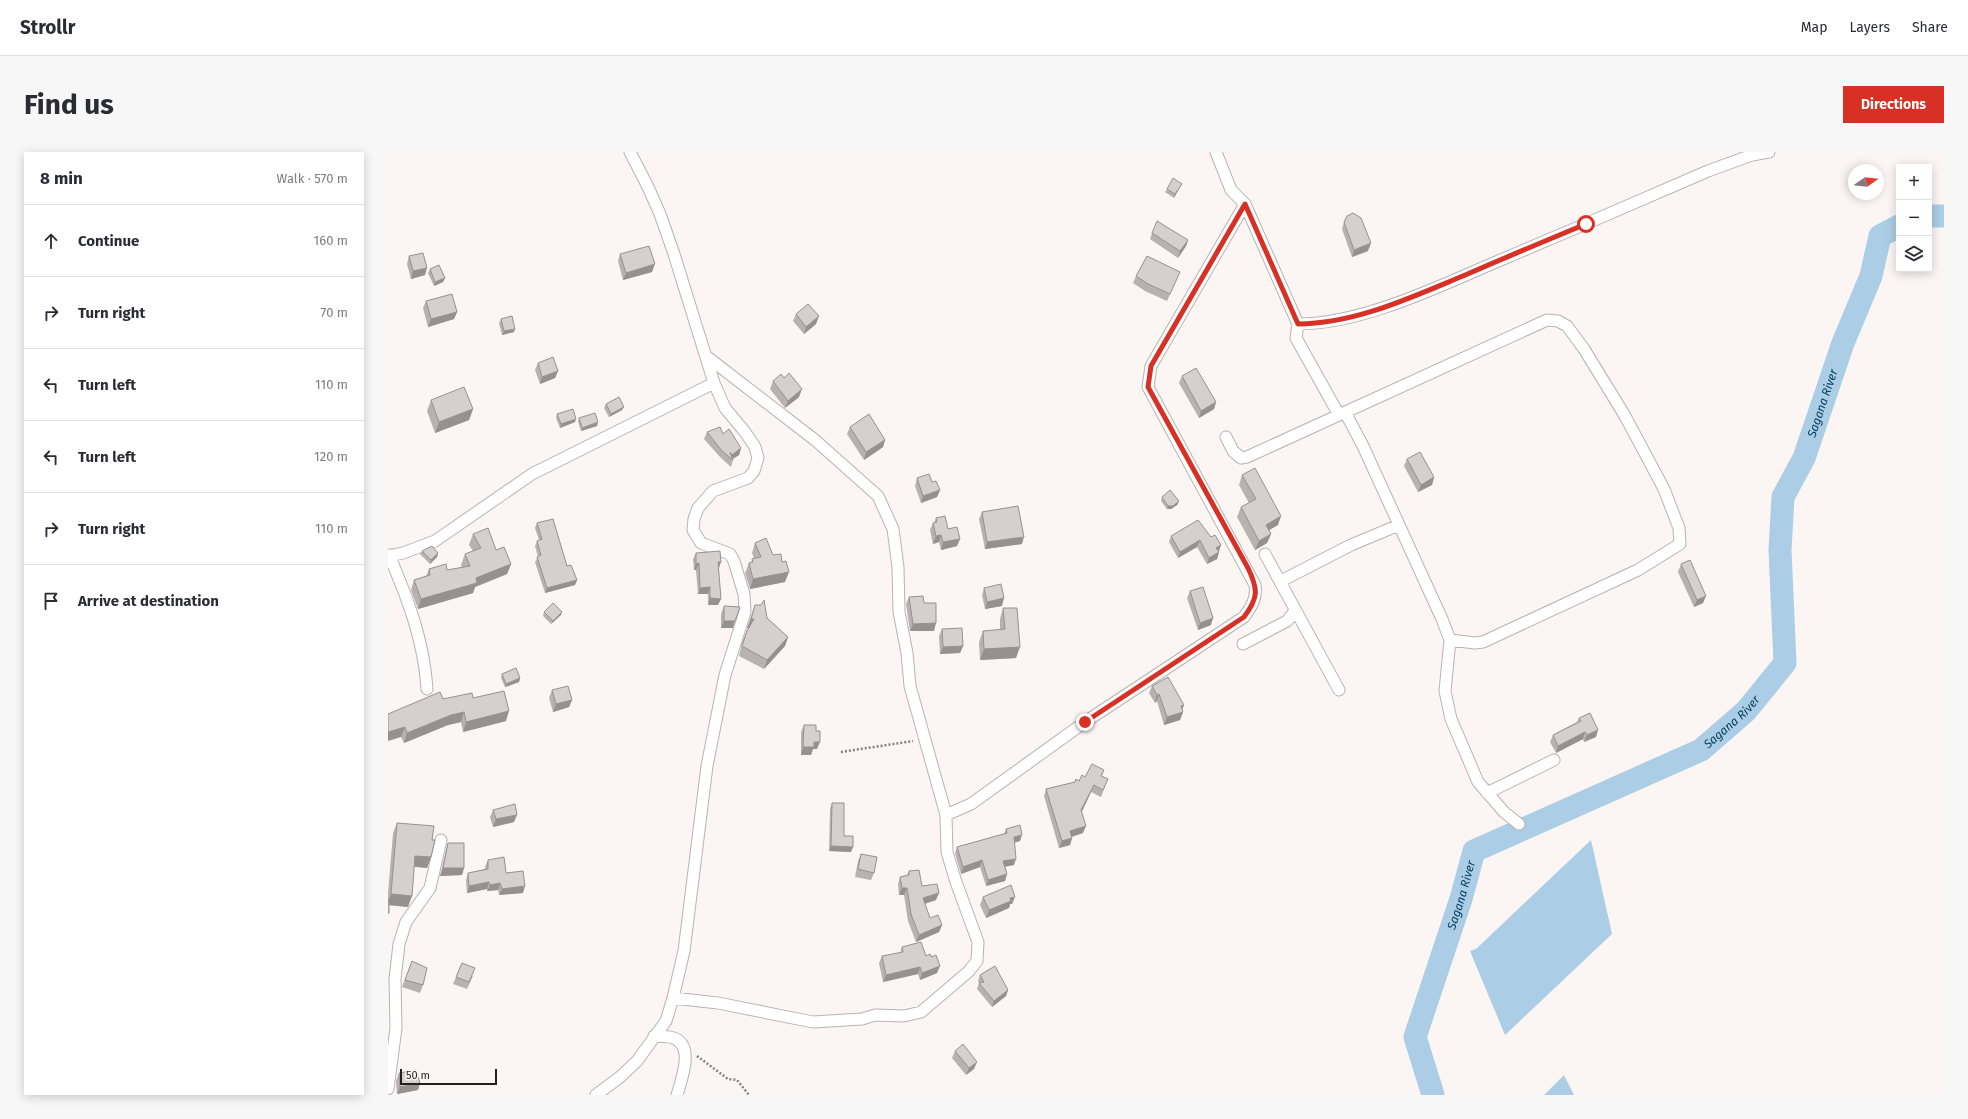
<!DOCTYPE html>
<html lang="en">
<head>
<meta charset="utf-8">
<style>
  :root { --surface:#fff; --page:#f7f7f7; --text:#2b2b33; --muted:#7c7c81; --line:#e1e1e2; --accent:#d93025 }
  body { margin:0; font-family:"Fira Sans",sans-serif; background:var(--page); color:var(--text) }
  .controls { position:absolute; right:12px; top:12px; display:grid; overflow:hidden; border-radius:0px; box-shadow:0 2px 10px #0003 }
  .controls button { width:36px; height:36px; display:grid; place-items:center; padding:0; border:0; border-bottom:1px solid var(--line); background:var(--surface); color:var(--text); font:20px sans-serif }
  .compass { position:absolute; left:1460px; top:12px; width:36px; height:36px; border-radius:50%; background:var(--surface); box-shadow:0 2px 10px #0003; rotate:76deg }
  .scale { position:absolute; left:12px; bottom:10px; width:97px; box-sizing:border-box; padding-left:4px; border:2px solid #211f1e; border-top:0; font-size:11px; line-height:14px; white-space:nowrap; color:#211f1e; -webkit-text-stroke:3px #fbf5f3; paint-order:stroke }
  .stop { position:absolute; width:12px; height:12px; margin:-9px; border:3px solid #d93025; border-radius:50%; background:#fff }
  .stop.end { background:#d93025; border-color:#fff; box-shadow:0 1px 4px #0008 }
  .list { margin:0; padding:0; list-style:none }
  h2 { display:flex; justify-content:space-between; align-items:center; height:52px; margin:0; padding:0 16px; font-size:17px }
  h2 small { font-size:13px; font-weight:400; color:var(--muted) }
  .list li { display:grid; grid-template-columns:26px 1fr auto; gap:12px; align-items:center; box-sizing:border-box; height:72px; padding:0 16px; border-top:1px solid var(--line) }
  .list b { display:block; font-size:15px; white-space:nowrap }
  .list em { font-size:13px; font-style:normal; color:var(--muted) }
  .icon { flex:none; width:22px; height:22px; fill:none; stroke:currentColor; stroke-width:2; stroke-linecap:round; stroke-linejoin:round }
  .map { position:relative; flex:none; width:1556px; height:943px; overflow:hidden; border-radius:0px }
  header { display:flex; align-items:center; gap:24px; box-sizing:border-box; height:56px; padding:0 20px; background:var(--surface); border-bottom:1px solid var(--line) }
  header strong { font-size:19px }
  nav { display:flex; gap:22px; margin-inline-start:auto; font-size:14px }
  .intro { display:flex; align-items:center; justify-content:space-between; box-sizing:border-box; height:96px; padding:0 24px }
  h1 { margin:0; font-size:28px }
  .button { padding:10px 18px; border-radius:0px; background:var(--accent); color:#fff; font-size:14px; font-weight:700 }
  main { display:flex; gap:24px; padding:0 24px }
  aside { flex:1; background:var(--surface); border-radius:0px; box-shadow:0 2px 10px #0003 }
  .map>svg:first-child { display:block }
  .water { fill:#abcde5 }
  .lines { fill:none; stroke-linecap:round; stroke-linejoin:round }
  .river { stroke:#abcde5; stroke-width:23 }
  .street-casing { stroke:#b9b3b0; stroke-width:13 }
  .path { stroke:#85817f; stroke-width:2.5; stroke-dasharray:2 2; stroke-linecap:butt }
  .street { stroke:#fff; stroke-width:11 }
  .wall { fill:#b7b2b0 }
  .shaded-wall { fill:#959190 }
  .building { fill:#d5cfcd; stroke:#959190 }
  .route { stroke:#d93025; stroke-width:5 }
  .labels { text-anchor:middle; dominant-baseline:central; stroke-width:4; stroke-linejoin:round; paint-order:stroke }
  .water-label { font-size:12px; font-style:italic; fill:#003d5d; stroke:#fbf5f3 }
</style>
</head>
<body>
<header>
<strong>Strollr</strong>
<nav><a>Map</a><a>Layers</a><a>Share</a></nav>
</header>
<div class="intro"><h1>Find us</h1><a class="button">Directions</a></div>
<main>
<aside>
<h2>8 min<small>Walk · 570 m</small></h2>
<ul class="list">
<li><svg class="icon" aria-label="ahead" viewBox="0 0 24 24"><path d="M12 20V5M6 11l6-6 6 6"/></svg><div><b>Continue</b></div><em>160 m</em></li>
<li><svg class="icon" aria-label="right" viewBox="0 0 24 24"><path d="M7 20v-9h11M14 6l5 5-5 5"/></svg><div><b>Turn right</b></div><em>70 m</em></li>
<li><svg class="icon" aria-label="left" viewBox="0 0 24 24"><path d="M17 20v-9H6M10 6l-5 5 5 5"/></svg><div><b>Turn left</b></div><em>110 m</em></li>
<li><svg class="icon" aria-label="left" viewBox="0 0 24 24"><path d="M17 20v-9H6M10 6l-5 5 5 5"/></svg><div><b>Turn left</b></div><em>120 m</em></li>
<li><svg class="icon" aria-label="right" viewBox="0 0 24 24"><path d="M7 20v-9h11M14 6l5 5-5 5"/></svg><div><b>Turn right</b></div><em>110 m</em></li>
<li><svg class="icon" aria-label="arrive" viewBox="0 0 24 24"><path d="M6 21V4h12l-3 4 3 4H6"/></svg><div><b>Arrive at destination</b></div></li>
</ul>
</aside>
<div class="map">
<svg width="1556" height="943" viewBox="0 0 1556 943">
  <rect width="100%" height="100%" fill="#fbf5f3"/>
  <path class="water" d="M1203,688L1224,782L1117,883L1082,799L1088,797Z
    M1176,923L1186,943H1156Z"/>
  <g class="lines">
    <g class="river">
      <path d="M1541,64H1556"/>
      <path id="s1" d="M1045,943L1027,885L1073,747L1086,699L1313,598L1358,559L1397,511L1392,398L1395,345L1416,306L1455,191L1483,124L1492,84L1511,74"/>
    </g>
    <defs>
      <path id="street" d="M828,0L843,38L857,52L910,172L908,186L951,263
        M910,172C974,172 1049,135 1108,110C1179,80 1249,50 1320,19L1364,3L1381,0
        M957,260L975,294L1054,467L1062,488L1057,539L1063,567L1090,630L1116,660L1131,672
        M838,285L845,299L853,306L859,305L1159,168L1170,169L1179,174L1196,197L1237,264L1276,337L1291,376L1292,392L1250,418L1095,490L1087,491L1062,488
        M877,402L951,538
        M1,403C20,447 36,489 39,537
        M0,404L15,401L47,389L144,322L326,231
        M893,429L963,393L1011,373
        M855,492L899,469L907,459
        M1099,641L1166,608
        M558,663L583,652L697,570L856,465C864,454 869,446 867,433L760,235L763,214L857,52
        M285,846L330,851L425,870L474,867L487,863L516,864L533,860L580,820L589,809L590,790L568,730L559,700L558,663L522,534L519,501L511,460L510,415L505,377L490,344L427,288L318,204
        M266,884C271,885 277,884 282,885C308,890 294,926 289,943
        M0,937L8,876L7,827L11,792L18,770L42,736L53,688
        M208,943L232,925L249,909L278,869L285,846L296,799L319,614L337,523L357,460L356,442L346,409L342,402L313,391L305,378L306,367L310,356L325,339L360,326L366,319L370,306L367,295L357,280L337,256L326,231L286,102L272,62L260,35L242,0"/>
    </defs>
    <use href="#street" class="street-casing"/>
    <path class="path" d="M453,600L525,589
      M309,904L340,927L349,928L361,943"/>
    <use href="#street" class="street"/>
  </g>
  <path class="wall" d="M794,32L792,35L786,46L777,40L779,37Z
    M956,70L980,99L964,105L954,77Z
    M764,81L800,88L798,94L790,106L762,87Z
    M232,102L264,120L235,128L230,109Z
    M21,104L37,123L23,127L19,112Z
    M42,117L57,126L55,130L46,134L40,121Z
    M748,124L789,126L779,149L757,139L745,131Z
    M38,149L69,160L66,167L40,175L35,156Z
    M408,162L428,172L416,182L405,169Z
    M113,167L126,180L114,183L111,171Z
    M150,211L170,219L167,226L152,232L147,218Z
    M794,224L828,250L826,257L811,266L791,231Z
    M385,229L411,245L397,256L382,237Z
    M43,248L85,257L81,268L47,281L39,259Z
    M218,252L236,255L234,258L221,265L216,256Z
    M169,262L187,270L172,276L168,266Z
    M191,266L209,274L193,279L190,269Z
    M462,275L497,288L495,295L476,308L459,282Z
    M319,280L335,282L353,296L351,303L345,307V308L343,315L332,305L316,287Z
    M1019,307L1046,325L1044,333L1030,340L1016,314Z
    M854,323L890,373L881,378L883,382L879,391L867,398L849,365L853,355L861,351L851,333Z
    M529,326L544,330L552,338L549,345L533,351L527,334Z
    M774,345L791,349L789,353L783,357H779L773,349Z
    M594,360L634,392L597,397L591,367Z
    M548,366L572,387L569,394L553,398L551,390L545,392L542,378L545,371H546Z
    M149,371L189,428L187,433L157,441L147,410L150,405L147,394L149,389L151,388L147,376Z
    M85,382L108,398L123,412L119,422L87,435L85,441L30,457L23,438L26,428L38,424L41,417L59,418L74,415L73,413L77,402L85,399L81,393Z
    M783,384L823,385L833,393L829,407L819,412L809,395L790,406L781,390Z
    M367,391L397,430L362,437L357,421L361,411H363L364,407L366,406L364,401Z
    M34,399L50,401L49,405L42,412L32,402Z
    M308,401L330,453H320V442H310L308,418H306L305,407Z
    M1293,412L1315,451L1306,455L1290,420Z
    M596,436L614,454L597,457L594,443Z
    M802,439L823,473L810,478L799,446Z
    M521,445L536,451L546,479H522L518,452Z
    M367,453L379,466L400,485L397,494L376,517L351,504L355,488L360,476H359Z
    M336,454L345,476H333V462Z
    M615,456L628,506L592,508L591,490L595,479L612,478V467Z
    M156,460L173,463L163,472L155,464Z
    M554,477L575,494L572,501L552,502L551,484Z
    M114,522L132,526L131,530L117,535L113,526Z
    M764,534L796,553L794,558L795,560L792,568L776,573L769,549L767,551L761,541Z
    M164,538L184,548L181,555L165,560L161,546Z
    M85,546L118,569L75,580L73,570L60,573L16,591L13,585L0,562L55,547Z
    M1191,566L1208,585L1196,590L1195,587L1168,601L1162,590L1165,583L1189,570Z
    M416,573L429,597H425L423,603H413V580Z
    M716,618L714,624L720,627L713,645L703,640L694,660L695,681L684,685V686L682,693L671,696L656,644L658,637L691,629L697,625Z
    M444,651L456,684L463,700L441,699L442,657Z
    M105,658L126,670L105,675L102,665Z
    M9,671L43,705L39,716L26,715L20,755L1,753L0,764V741L5,681Z
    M618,677L632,689L626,691V713L617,715L619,722L617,729L598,734L592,715L573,722L567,701L569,695L616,682Z
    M60,691L76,716L74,723L52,724L58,698Z
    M473,702L486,721L483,728L467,725L470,709Z
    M100,708L118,721L135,741L111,743L110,738L99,739V737L79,741L78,728L80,721L97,717V715Z
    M521,719L534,734L548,748L537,752L542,766L554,773L551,780L528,790L520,769L516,743H511L510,732L512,725L519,723Z
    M595,745L624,752H622L621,756L598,766L592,753Z
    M514,795L543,805L549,821L532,828L530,822L495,830L491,811L494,804L512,801Z
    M24,809L35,833L32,841L14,835Z
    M592,823L620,838L618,844L604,855L589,837L591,831L590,829Z
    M85,824L79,837L65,832L68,825Z
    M567,899L586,917L578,923L564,906Z
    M11,921L32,931L30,938L9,942L8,929Z"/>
  <path class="shaded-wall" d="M794,32L792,35L786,46L787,42Z
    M800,88L798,94L790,106L792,99Z
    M983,91L980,99L964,105L966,98Z
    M267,112L264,120L235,128L238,121Z
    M39,116L37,123L23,127L25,119Z
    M57,126L55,130L46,134L47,130Z
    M69,160L66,167L40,175L43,167Z
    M431,164L428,172L416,182L418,175Z
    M127,177L126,180L114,183L116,179Z
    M170,219L167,226L152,232L154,225Z
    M414,237L411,245L397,256L400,249Z
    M828,250L826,257L811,266L813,259Z
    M236,255L234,258L221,265L223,262Z
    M85,257L81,268L47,281L51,270Z
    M188,267L187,270L172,276L173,272Z
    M210,270L209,274L193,279L194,276Z
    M497,288L495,295L476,308L478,300Z
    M353,296L351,303L344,307L342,306L344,303Z
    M1046,325L1044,333L1030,340L1033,333Z
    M552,338L549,345L533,351L535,344Z
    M791,349L789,353L783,357H779L780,354Z
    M893,364L890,373L874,382L878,373Z
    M883,382L879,391L867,398L871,389Z
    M553,383L551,390L545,392L548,384Z
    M636,385L634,392L597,397L599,390Z
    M572,387L569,394L553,398L555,390Z
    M812,388L809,395L790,406L792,400Z
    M833,393L830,400L828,396Z
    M831,400L829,407L819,412L821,406Z
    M50,401L49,405L42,412L43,408Z
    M330,410H333L331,416Z
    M311,411L308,418H306L308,412Z
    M123,412L119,422L87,435L85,441L30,457L33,447Z
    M401,420L397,430L362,437L365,427Z
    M189,428L187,433L157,441L159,436Z
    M322,435L320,442H310L312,436Z
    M1318,444L1315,451L1306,455L1309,448Z
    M322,446L333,447L330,453H320Z
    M616,446L614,454L597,457L599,450Z
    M174,460L173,463L163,472L165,469Z
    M825,466L823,473L810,478L812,471Z
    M363,467H366L362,476H359Z
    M336,469H347L345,476H333Z
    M548,471L546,479H522L525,472Z
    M400,485L397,494L376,517L379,508Z
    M575,494L572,501L552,502L555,495Z
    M632,495L628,506L592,508L596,497Z
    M132,526L131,530L117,535L118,532Z
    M771,542L769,549L767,551L769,543Z
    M184,548L181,555L165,560L168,552Z
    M796,553L793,560V554Z
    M121,559L118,569L75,580L78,570Z
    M76,560L73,570L60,573L16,591L19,581L63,563Z
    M795,560L792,568L776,573L779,565Z
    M17,575L13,585L0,589V580Z
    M1210,578L1208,585L1196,590L1199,583Z
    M1197,580L1195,587L1168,601L1170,594Z
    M426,590H432L429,597H425L423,603H413L415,595Z
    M706,633L703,640L691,665L693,658Z
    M129,663L126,670L105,675L108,667Z
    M698,674L695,681L679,686L682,679Z
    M634,683L632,689L623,691L626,685Z
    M684,686L682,693L671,696L674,689Z
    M443,694L465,695L463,700L441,699Z
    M27,704L43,705L39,716L23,714Z
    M628,707L626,713L613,715L615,709Z
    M594,708L592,715L573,722L575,715Z
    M55,716H76L74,723L52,724Z
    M619,722L617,729L598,734L600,728Z
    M101,730L99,737L79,741L81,734Z
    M112,731L110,738L99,739L102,733Z
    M137,734L135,741L111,743L114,737Z
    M514,736H519L516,743H511Z
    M551,741L548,748L532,753L535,746Z
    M3,742L24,744L20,755L0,753V750Z
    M627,745L624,752H622L621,756L598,766L601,758L622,746Z
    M554,773L551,780L528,790L531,783Z
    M552,814L549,821L532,828L534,821Z
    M532,815L530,822L495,830L498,823Z
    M620,838L618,844L604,855L606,849Z
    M589,910L586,917L578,923L581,916Z
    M32,931L30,938L9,942L12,935Z"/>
  <path class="building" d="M785,26L794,32L787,42L779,37Z
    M965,61L973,66L983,91L966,98L956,70L959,64Z
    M769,69L800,88L792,99L764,81Z
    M261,94L267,112L238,121L232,102Z
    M35,101L39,116L25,119L21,104Z
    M759,104L792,120L782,142L760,132L748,124Z
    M51,113L57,126L47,130L42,117Z
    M64,142L69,160L43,167L38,149Z
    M420,152L431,164L418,175L408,162Z
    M124,164L127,177L116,179L113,167Z
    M165,205L170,219L154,225L150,211Z
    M808,216L828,250L813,259L794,224Z
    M401,221L414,237L400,249L385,229L393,222L396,226Z
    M76,235L85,257L51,270L43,248Z
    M231,245L236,255L223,262L218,252Z
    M185,257L188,267L173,272L169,262Z
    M207,261L210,270L194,276L191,266Z
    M481,262L497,288L478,300L462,275Z
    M332,275L335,282L341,277L353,296L344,303L342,300L345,308L334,299L319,280Z
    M1032,300L1046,325L1033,333L1019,307Z
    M867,316L893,364L878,373L883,382L871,389L853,355L868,347L854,323Z
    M541,322L544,330L548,329L552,338L535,344L529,326Z
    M782,338L791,349L785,354H780L774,345Z
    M630,354L636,385L599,390L594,360Z
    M557,364L560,377L569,375L572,387L555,390L553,383L548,384L545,371L549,370L548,366Z
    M165,367L179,414L183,413L189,428L159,436L149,405L153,403L149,389L154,387L149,371Z
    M810,368L823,385L827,383L833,393L828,396L831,400L821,406L812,388L792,400L783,384Z
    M100,376L108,398L116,395L123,412L88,426L89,431L33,447L26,428L42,423L41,417L58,412L59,418L82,414L77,402L93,396L85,382Z
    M378,386L385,403L393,402L394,410L398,409L401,420L365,427L361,411L365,410L364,407L373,405L367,391Z
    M44,394L50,401L43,408L34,399Z
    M332,399L333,410H330L333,447L322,446V435L312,436L311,411L308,412V401Z
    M1302,408L1318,444L1309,448L1293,412Z
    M613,432L616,446L599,450L596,436Z
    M815,435L825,466L812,471L802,439Z
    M535,444L536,451H548V471L525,472L521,445Z
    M376,448L379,466L400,485L379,508L354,494L359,479L366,467H363L367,453H373Z
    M165,451L174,460L165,469L156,460Z
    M336,454L352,455L347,469H336Z
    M615,456H629L632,495L596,497L595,479L617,477Z
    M574,476L575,494L555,495L554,477Z
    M128,516L132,526L118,532L114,522Z
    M780,525L796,553L793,554L795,560L779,565L771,542L769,543L764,534Z
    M180,534L184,548L168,552L164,538Z
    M116,539L121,559L78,570L76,560L63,563L19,581L17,575L0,580V562L52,540L55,547L84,541L85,546Z
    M1202,561L1210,578L1199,583L1197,580L1170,594L1165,583L1193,569L1191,566Z
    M416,573H428V579H432V590H426V595H415Z
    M704,612L716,618L713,624L720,627L715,638L706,633L693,658L698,674L682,679L684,686L674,689L658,637L687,630L688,627L691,629L694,623L697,625Z
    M444,651H456V684H465V695L443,694Z
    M127,652L129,663L108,667L105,658Z
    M9,671L46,674L44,688H47L43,705L27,704L24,744L3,742Z
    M632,673L634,683L626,685L628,707L615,709L619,722L600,728L594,708L575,715L569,695L619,681L618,677Z
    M60,691H76V716H55Z
    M473,702L489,705L486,721L470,717Z
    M116,705L118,721L135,719L137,734L114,737L112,731L102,733L101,730L81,734L80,721L100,717V708Z
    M531,718L534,734L549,732L551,741L535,746L542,766L550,763L554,773L531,783L523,762L519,736H514L512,725L521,723V719Z
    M623,733L627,745L622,746L623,749L601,758L595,745Z
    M0,747H1V761H0Z
    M533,790L538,804L542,802L543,805L548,803L552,814L534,821L532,815L498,823L494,804L515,800L514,795Z
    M24,809L39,816L35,833L17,828Z
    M74,811L87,816L81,830L68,825Z
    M607,814L620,838L606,849L591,831L596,830L592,823Z
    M575,892L589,910L581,916L567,899Z
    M28,918L32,931L12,935L11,921Z"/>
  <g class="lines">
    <path class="route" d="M697,570L856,465C871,445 870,437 860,416L760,235L763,214L857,52L910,172C967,172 1024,145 1075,124C1116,106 1157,89 1198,72"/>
  </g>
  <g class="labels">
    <g class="water-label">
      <text stroke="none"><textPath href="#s1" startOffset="894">Sagana River</textPath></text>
      <text stroke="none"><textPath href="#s1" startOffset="546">Sagana River</textPath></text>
      <text stroke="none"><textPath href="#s1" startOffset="210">Sagana River</textPath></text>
    </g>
  </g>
</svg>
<div class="controls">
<button>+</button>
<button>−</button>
<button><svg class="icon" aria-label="layers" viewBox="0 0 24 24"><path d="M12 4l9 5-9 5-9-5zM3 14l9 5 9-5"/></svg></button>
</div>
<svg class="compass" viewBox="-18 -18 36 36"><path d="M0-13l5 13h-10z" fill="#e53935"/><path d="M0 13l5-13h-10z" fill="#7c7c81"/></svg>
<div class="scale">50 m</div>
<div class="stop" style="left:1198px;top:72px"></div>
<div class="stop end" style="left:697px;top:570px"></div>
</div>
</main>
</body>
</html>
